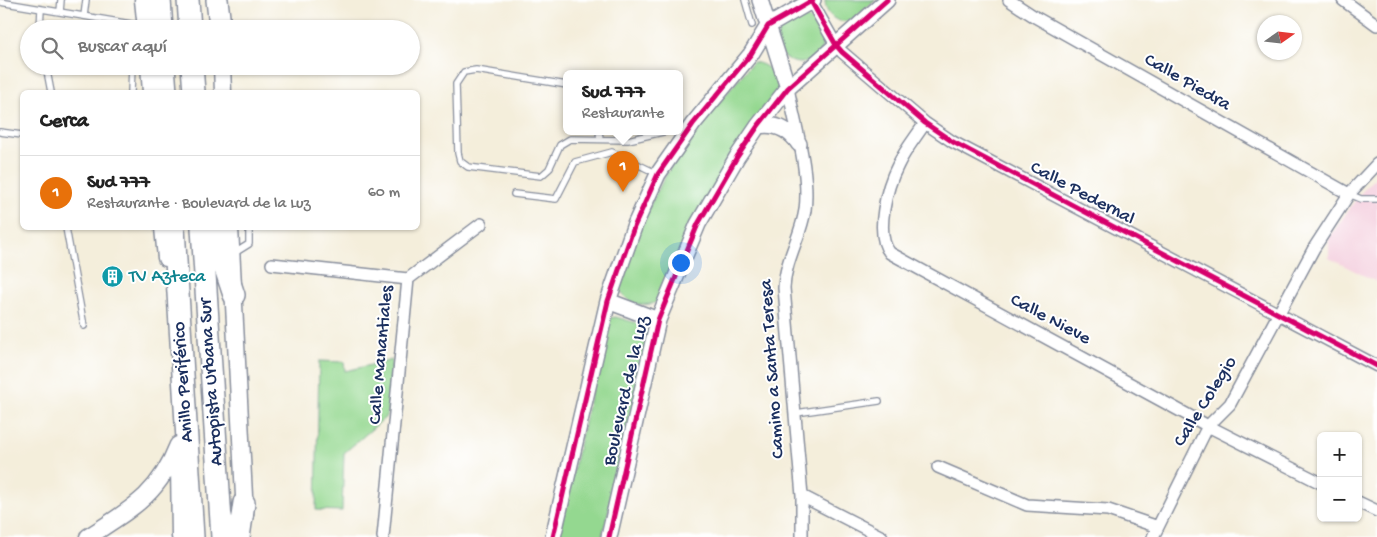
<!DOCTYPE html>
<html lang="es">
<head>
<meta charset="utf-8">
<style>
  :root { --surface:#fff; --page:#f6f6f6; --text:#222; --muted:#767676; --line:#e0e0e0; --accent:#2563eb }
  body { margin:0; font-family:"Gochi Hand",sans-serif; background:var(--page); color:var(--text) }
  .controls { position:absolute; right:15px; bottom:15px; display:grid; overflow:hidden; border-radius:8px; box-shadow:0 1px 4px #0004 }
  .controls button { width:45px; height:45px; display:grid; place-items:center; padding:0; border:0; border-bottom:1px solid var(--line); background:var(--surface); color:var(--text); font:25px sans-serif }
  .compass { position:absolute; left:1257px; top:15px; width:45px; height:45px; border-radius:50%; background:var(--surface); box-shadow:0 1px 4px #0004; rotate:76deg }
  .you { position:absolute; left:680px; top:262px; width:18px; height:18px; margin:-12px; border:4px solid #fff; border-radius:50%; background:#1a73e8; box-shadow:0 0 0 8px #1a73e833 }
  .badge { display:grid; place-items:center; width:32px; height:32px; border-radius:50%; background:var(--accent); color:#fff; font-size:16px; font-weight:700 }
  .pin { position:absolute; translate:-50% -41px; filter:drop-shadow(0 1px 2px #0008) }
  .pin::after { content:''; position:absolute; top:26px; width:18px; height:15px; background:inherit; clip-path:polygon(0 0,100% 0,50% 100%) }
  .popup { position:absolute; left:563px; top:70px; width:120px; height:65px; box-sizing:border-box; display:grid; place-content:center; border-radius:8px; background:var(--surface); filter:drop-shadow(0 1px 4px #0005); font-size:16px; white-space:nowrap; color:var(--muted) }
  .popup b { font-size:19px; color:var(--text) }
  .popup::after { content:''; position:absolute; left:50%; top:100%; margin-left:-10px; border:10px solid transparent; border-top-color:var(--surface) }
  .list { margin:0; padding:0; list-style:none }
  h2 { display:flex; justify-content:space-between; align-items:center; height:65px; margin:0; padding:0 20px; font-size:21px }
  h2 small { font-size:16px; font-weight:400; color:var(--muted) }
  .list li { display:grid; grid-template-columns:32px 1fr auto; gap:15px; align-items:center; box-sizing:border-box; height:75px; padding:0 20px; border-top:1px solid var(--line) }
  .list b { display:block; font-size:19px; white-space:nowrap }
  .list p { margin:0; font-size:16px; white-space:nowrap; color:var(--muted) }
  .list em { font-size:16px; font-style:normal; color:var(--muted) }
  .icon { flex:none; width:28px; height:28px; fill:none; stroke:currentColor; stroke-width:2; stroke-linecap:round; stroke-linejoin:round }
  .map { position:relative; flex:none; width:1377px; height:537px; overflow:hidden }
  .search { position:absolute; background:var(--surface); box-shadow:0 1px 4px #0004; left:20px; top:20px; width:400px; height:55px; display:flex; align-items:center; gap:12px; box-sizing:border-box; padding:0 18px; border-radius:28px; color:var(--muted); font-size:19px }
  .panel { position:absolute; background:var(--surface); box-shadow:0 1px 4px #0004; left:20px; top:90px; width:400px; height:140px; border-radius:8px }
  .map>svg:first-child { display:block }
  .built { fill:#f4cfde }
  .green { fill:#94d890; stroke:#588477 }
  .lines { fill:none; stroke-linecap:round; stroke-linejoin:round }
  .service-casing { stroke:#888e9c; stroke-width:8 }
  .minor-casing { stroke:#888e9c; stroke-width:14 }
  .tertiary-casing { stroke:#888e9c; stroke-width:18 }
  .secondary-casing { stroke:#888e9c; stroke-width:19 }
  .motorway-casing { stroke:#888e9c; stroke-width:24 }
  .service { stroke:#fff; stroke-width:5.5 }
  .minor { stroke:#fff; stroke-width:11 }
  .tertiary { stroke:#fff; stroke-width:15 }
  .secondary { stroke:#fff; stroke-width:16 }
  .motorway { stroke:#fff; stroke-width:21 }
  .cycleway-casing { stroke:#fff; stroke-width:8 }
  .cycleway { stroke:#d6006c; stroke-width:5 }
  .labels { text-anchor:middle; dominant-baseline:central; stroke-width:4; stroke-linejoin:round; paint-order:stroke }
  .street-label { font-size:19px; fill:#1b2f5e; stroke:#fff }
  .culture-label { font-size:19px; fill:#0d838f; stroke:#fff; text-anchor:start }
</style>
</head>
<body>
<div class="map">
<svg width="1377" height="537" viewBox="0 0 1377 537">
  <rect width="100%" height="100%" fill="#fff"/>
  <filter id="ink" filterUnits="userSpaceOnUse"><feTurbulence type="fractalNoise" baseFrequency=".02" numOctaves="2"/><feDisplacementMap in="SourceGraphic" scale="10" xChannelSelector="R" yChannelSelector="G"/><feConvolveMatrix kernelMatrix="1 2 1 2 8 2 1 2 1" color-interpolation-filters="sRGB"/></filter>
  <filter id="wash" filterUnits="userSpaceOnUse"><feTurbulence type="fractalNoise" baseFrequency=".0096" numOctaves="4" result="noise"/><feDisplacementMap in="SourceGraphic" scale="20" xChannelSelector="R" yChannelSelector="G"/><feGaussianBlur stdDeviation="1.12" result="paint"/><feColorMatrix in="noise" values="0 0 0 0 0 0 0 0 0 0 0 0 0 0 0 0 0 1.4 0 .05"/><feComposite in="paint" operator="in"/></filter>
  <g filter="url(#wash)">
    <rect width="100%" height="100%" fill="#f4eedb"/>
    <path class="built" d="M1377,176V282L1329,258V238L1359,195Z"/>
    <path class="green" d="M825,0H876L852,21C837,24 825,16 825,0Z
      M777 40a23 23 0 1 1 46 0a23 23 0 1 1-46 0Z
      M753,62C769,64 778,75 779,91L659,301C642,309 626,304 618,287C630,249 646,210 666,175C689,134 723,99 753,62Z
      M616,317L637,323L652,335L602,537H558L608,318Z
      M392,360L387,416L344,453L342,511L316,510L319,361L344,362L345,371Z"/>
  </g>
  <g filter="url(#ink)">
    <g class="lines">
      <defs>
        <path id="service" d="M745,0L752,25
          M0,2L143,26
          M60,12L61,0
          M84,16L86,0
          M40,29L41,9
          M46,66L51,92
          M567,85L476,70L464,72L456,84L458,153L460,161L468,167L541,176L549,169L560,145L570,139L628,140L667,131
          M131,92L132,66
          M599,131L600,139
          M0,132L22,135
          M514,194L556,199L575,162L612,152L658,174
          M1349,194L1361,199H1377
          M66,228L84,326
          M233,254L249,244V228
          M796,413L879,401"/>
        <path id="minor" d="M1009,0L1035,17L1349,194
          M1343,0L1377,25
          M811,1L836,45L842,52L925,123L953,142L1377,366
          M788,88C795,125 810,173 805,210C801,237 785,260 784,288L802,496V537
          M925,123C916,137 905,150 898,165C887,186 874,234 890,253L1208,426L1321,483
          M272,264L408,279
          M408,279L481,224
          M938,467L1027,505L1108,510L1158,527
          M802,496L882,537
          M1358,502L1377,511
          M383,537L408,279
          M1153,537L1208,426L1230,404L1314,248L1349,194L1377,164"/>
        <path id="tertiary" d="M760,0L788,88
          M758,126C775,123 789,129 799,144
          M608,301L658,320
          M553,537L608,301L634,227L658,174L693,124L751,54L768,26L813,0
          M609,537L658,320L698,224L737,157L758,126L788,88L887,0"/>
        <path id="secondary" d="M143,0L146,29
          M149,66L151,92
          M222,66L223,92
          M163,228L166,258
          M230,228L245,515
          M179,464L180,537
          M88,537C131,509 158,496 178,445"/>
        <path id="motorway" d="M160,0L162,29
          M188,0L190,29
          M217,0L219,17
          M164,66L166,92
          M192,66L194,92
          M174,228L193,537
          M202,228L222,537
          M214,235L234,295
          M239,537L244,503"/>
      </defs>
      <use href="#service" class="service-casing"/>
      <use href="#minor" class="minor-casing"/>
      <use href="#tertiary" class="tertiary-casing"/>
      <use href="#secondary" class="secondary-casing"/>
      <use href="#motorway" class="motorway-casing"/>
      <use href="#service" class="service"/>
      <use href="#minor" class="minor"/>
      <use href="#tertiary" class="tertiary"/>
      <use href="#secondary" class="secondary"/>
      <use href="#motorway" class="motorway"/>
      <defs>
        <path id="cycleway" d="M811,1L836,45L842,52L925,123L953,142L1377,366
          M553,537L608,301L634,227L658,174L693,124L751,54L768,26L813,0
          M609,537L658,320L698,224L737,157L758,126L788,88L887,0"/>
      </defs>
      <use href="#cycleway" class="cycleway-casing"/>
      <use href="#cycleway" class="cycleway"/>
    </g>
  </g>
  <defs>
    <symbol id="building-disc" viewBox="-11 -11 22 22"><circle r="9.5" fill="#0f9aa8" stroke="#fff"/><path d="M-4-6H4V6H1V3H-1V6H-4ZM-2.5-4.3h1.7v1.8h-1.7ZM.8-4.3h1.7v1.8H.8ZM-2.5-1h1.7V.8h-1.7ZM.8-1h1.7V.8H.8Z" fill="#fff"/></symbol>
  </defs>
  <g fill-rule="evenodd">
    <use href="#building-disc" x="100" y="264" width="25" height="25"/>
  </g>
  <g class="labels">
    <g class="street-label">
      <text transform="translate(1187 83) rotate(30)">Calle Piedra</text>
      <text transform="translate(1082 194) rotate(28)">Calle Pedernal</text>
      <text transform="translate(1050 320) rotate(28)">Calle Nieve</text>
      <text transform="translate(382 355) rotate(-85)">Calle Manantiales</text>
      <text transform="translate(773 369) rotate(-94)">Camino a Santa Teresa</text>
      <text transform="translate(184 382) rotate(-94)">Anillo Periférico</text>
      <text transform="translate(212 382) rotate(-94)">Autopista Urbana Sur</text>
      <text transform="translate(627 391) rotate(-77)">Boulevard de la Luz</text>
      <text transform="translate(1206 402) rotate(-58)">Calle Colegio</text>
    </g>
    <g class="culture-label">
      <text x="129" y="277">TV Azteca</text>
    </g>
  </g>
</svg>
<div class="controls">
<button>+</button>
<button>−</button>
</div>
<svg class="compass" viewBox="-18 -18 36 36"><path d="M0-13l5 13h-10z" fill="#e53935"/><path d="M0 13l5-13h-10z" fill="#767676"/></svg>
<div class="you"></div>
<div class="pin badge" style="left:623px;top:192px;background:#e8710a">1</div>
<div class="popup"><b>Sud 777</b>Restaurante</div>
<div class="search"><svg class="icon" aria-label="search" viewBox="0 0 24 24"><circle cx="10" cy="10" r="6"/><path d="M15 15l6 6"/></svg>Buscar aquí</div>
<section class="panel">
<h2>Cerca<small></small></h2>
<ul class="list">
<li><span class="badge" style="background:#e8710a">1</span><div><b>Sud 777</b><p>Restaurante · Boulevard de la Luz</p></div><em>60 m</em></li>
</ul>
</section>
</div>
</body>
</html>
